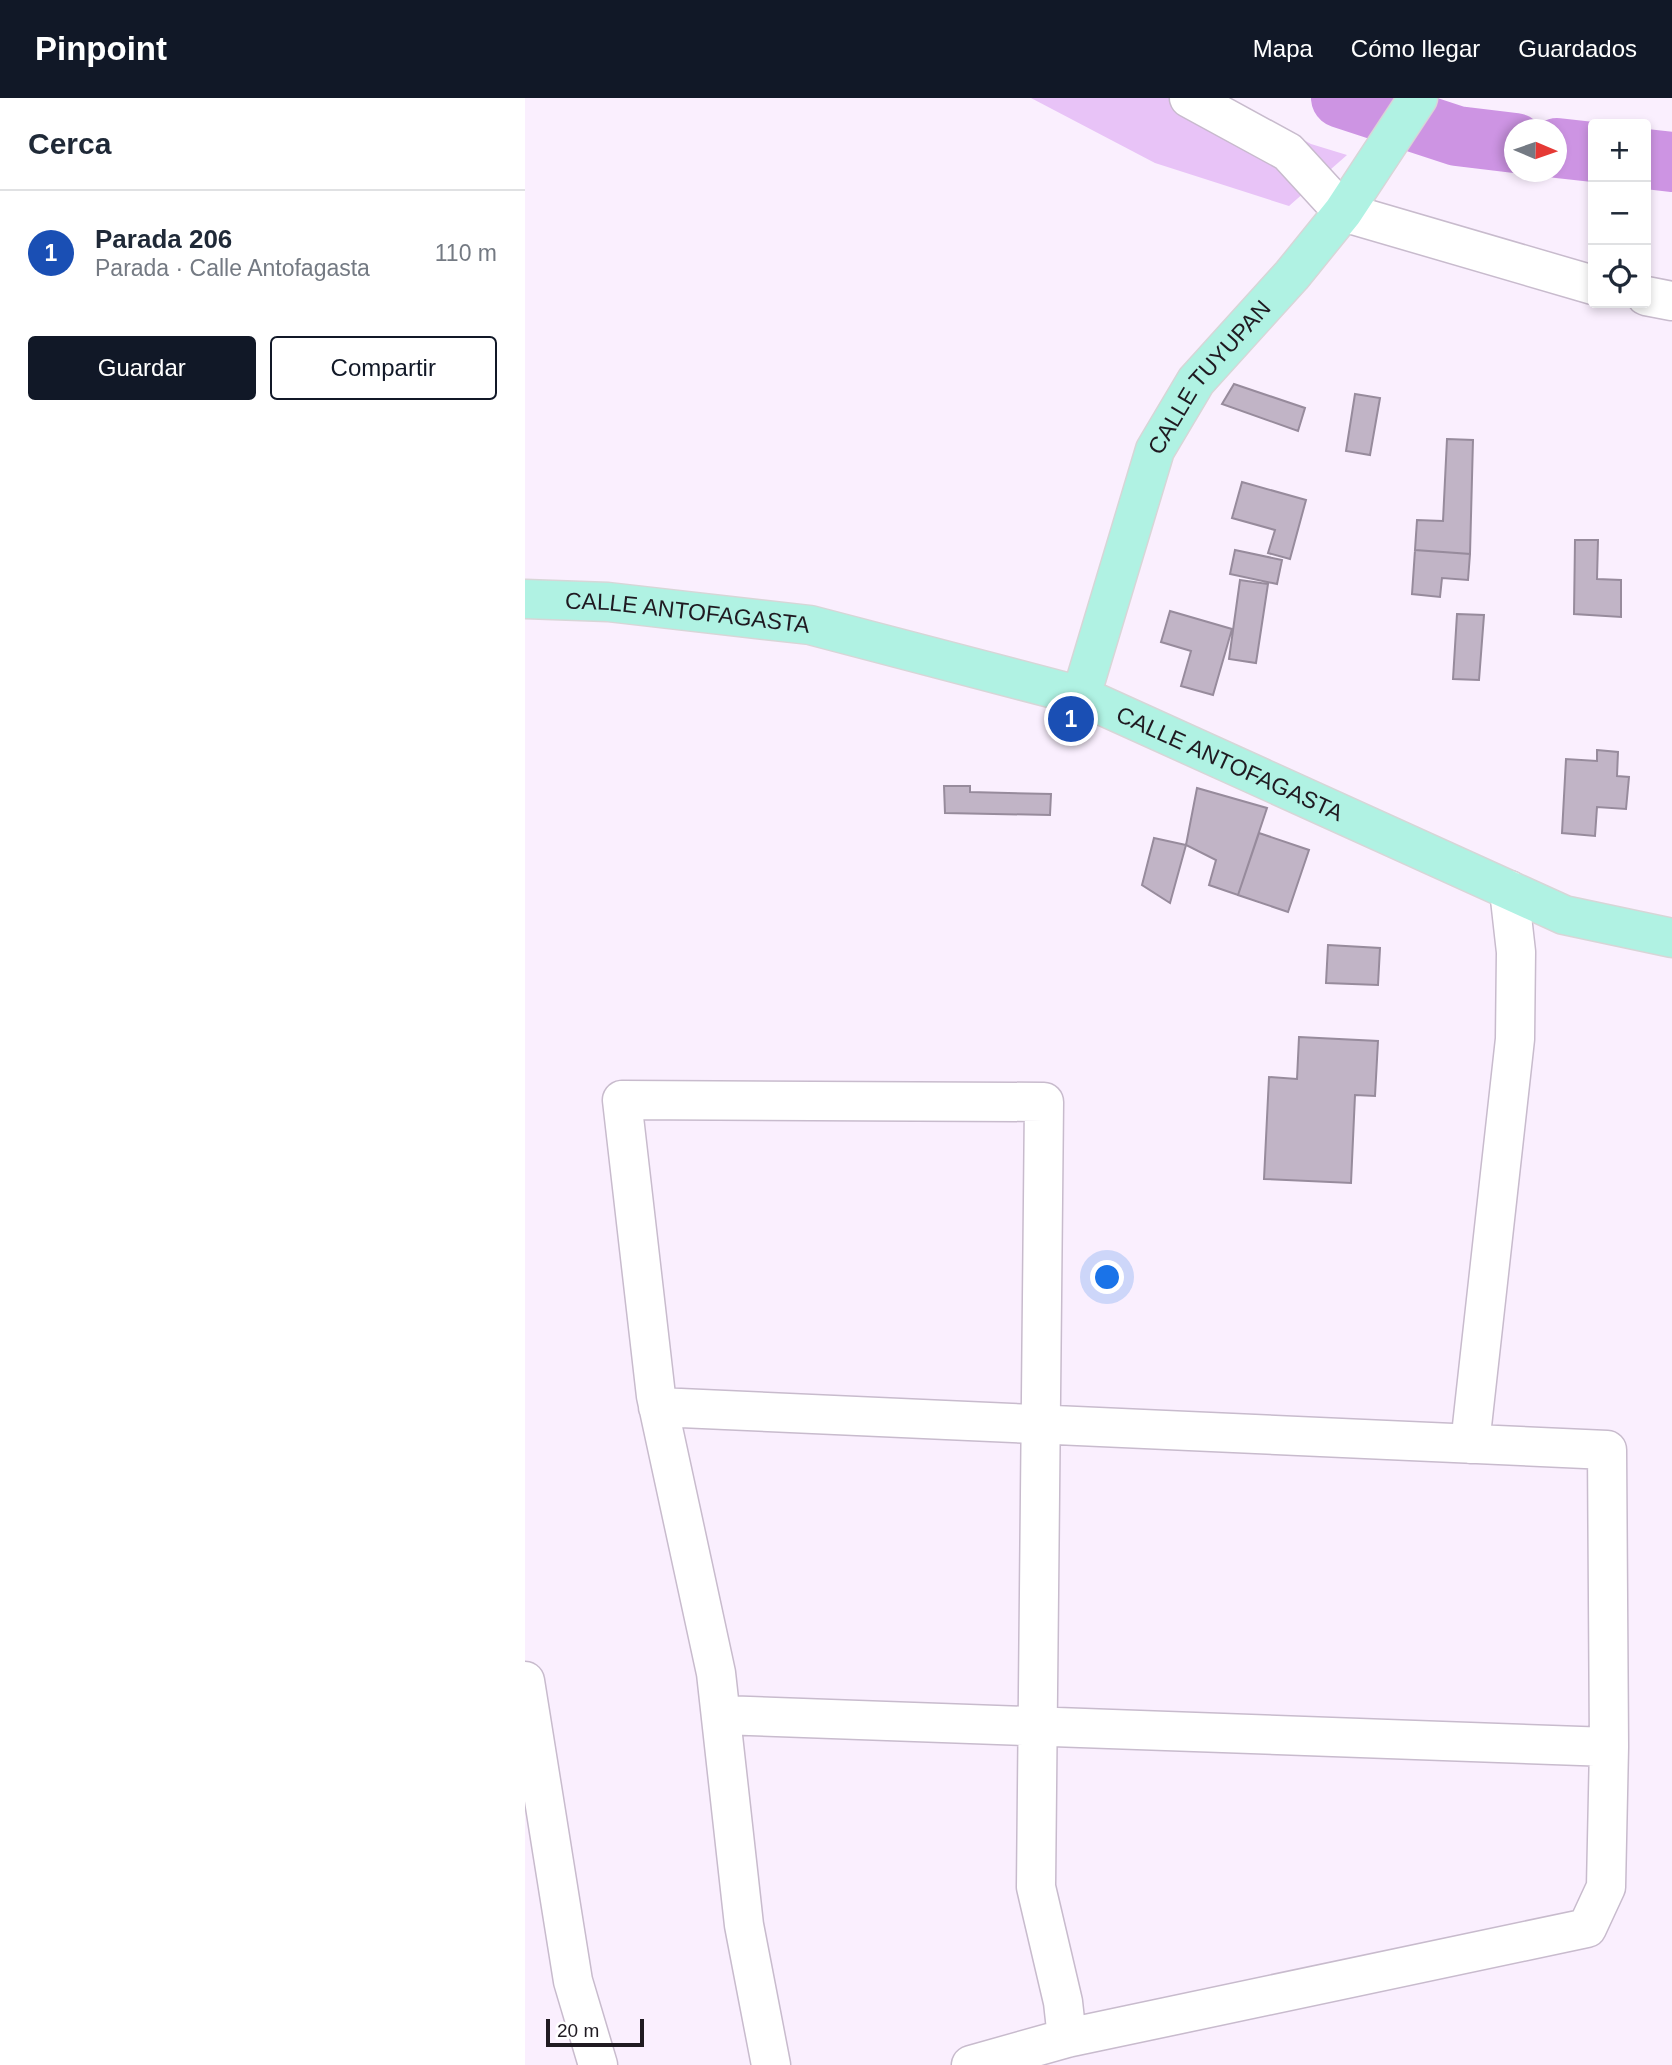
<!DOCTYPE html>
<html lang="es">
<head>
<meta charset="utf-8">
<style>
  :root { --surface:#fff; --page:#f6f6f7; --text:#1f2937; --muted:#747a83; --line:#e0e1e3; --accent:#111827 }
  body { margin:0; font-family:Helvetica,sans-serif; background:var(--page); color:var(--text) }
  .controls { position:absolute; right:21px; top:21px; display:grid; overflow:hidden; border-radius:7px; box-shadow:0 4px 10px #0003 }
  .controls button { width:63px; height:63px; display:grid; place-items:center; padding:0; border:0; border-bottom:2px solid var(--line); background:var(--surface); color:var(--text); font:35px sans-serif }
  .compass { position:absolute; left:979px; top:21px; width:63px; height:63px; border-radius:50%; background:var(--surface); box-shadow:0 4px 10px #0003; rotate:92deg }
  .scale { position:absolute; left:21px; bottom:18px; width:98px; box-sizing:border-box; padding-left:7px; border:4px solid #1f1a21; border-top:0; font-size:19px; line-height:24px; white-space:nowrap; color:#1f1a21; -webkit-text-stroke:5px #fff; paint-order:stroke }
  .you { position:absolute; left:583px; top:1180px; width:24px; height:24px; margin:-18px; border:5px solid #fff; border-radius:50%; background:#1a73e8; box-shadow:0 0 0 10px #1a73e833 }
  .badge { display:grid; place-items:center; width:46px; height:46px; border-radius:50%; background:var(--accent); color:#fff; font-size:23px; font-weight:700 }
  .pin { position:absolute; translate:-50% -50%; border:4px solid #fff; box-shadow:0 2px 7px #0006 }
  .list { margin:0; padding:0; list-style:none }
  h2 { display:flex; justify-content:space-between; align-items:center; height:91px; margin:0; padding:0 28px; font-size:30px }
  h2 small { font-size:23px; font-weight:400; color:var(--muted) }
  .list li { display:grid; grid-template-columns:46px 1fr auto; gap:21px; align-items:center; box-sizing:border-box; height:126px; padding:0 28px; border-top:2px solid var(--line) }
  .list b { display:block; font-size:26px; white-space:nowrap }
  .list p { margin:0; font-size:23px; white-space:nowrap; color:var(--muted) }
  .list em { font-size:23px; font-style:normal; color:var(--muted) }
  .actions { display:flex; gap:14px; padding:21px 28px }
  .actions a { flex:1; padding:16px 0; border:2px solid var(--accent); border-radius:7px; text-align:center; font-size:24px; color:var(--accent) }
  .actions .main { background:var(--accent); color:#fff }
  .icon { flex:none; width:38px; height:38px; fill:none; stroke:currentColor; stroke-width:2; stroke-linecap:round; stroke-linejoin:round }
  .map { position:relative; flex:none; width:1147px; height:1967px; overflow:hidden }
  header { display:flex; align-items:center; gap:42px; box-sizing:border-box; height:98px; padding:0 35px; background:var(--accent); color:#fff }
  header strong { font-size:33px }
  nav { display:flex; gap:38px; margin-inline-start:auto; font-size:24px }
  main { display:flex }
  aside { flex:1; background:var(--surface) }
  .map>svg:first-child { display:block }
  .green { fill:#e8c3f7 }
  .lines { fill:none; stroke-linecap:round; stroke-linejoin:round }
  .river { stroke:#cd94e3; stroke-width:60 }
  .building { fill:#c1b4c6; stroke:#978b9c; stroke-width:2 }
  .minor-casing { stroke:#c8bbcd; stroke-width:41 }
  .major-casing { stroke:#d7d6d7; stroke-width:41 }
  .minor { stroke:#fff; stroke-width:38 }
  .major { stroke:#b0f2e3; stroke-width:38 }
  .labels { text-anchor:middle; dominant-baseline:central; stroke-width:5; stroke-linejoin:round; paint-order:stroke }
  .street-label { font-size:23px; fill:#1f1a21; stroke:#fff }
</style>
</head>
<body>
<header>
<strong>Pinpoint</strong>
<nav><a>Mapa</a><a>Cómo llegar</a><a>Guardados</a></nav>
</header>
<main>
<aside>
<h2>Cerca<small></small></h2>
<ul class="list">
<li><span class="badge" style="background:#1a4fb4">1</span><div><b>Parada 206</b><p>Parada · Calle Antofagasta</p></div><em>110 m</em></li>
</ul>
<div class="actions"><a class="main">Guardar</a><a>Compartir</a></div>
</aside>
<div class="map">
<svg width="1147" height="1967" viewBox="0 0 1147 1967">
  <rect width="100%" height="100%" fill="#faeffe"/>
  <path class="green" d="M506,0H701L786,46L822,57L764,108L630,65Z"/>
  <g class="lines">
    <path class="river" d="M816,0L932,38L990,45
      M1032,50L1068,54
      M1121,61L1147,64"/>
  </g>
  <path class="building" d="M709,286L780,310L773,333L697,306Z
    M830,296L855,300L845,357L821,353Z
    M922,341L948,342L945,456L890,452L892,422L918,423Z
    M717,384L781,402L765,461L743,455L750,432L707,420Z
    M1050,442H1073L1072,481L1096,482V519L1049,516Z
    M710,452L757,462L752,486L705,476Z
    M890,452L945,456L943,482L917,480L915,499L887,496Z
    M715,482L743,486L731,565L704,561Z
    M645,513L707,531L688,597L656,588L666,553L636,544Z
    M932,516L959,517L954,582L928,581Z
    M1072,652L1093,654L1092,678L1104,679L1101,711L1072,709L1070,738L1037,735L1041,661L1072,663Z
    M419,688H445V694L526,696L525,717L420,715Z
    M672,690L742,710L713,797L684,787L691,762L661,747Z
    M734,735L784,752L763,814L713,797Z
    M629,740L661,747L645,805L617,787Z
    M803,847L855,850L853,887L801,885Z
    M774,939L853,943L850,998L830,997L826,1085L739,1081L744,979L772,981Z"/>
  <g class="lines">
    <defs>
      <path id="minor" d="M664,0L763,54L818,114L1068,187
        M1121,198L1147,203
        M133,1309L1082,1352L1084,1649L1081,1789L1062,1830L542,1940L446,1967
        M945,1346L990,941L991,854L984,792
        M0,1583L48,1883L73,1967
        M196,1617L1084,1649
        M246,1967L219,1827L191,1575L131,1298L97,1002L519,1004L511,1789L538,1904L542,1940"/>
      <g id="major">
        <path id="s1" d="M0,501L83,504L285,527L556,598L1039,817L1147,840"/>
        <path id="s2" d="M556,598L630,352L671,283L767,177L818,114L893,0"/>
      </g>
    </defs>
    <use href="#minor" class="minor-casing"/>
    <use href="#major" class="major-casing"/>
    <use href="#minor" class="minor"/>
    <use href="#major" class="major"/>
  </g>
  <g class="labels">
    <g class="street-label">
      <text stroke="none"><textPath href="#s2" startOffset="348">CALLE TUYUPAN</textPath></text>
      <text stroke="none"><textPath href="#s1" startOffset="163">CALLE ANTOFAGASTA</textPath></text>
      <text stroke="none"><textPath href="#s1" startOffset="730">CALLE ANTOFAGASTA</textPath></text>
    </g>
  </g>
</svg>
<div class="controls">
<button>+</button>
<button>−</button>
<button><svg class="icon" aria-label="locate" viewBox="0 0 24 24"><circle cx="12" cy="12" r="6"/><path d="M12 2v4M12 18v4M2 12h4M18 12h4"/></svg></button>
</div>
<svg class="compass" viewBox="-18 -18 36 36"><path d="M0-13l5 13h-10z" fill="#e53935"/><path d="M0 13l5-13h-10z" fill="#747a83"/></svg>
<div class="scale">20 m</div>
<div class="you"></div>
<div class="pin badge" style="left:546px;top:621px;background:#1a4fb4">1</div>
</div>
</main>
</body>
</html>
